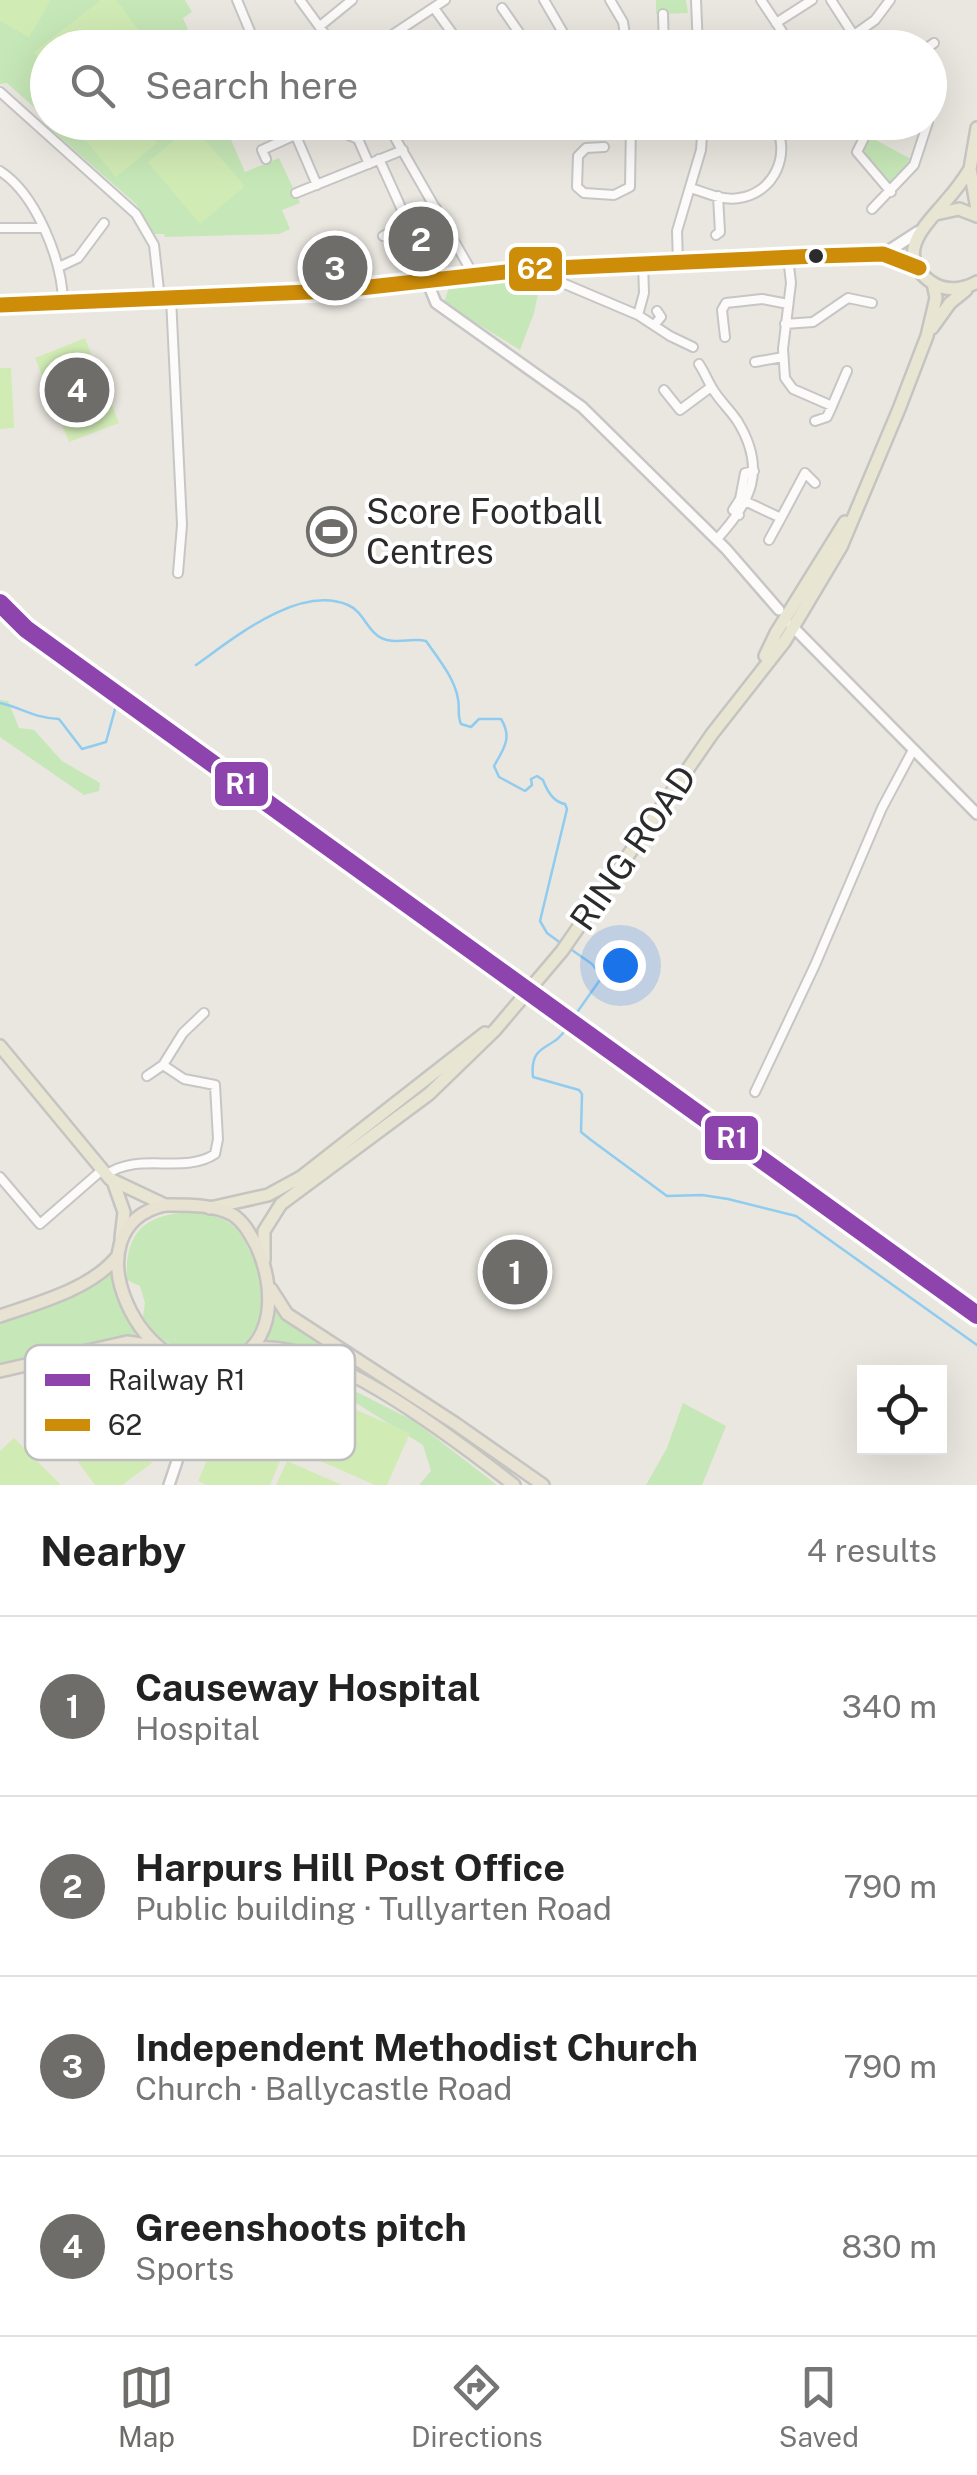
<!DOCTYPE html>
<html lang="en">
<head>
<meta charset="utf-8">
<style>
  :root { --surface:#fff; --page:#f2f2f2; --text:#222; --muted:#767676; --line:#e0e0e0; --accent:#6e6d6a }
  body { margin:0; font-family:"Public Sans",sans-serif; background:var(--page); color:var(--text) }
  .controls { position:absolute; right:30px; bottom:30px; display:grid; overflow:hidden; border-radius:0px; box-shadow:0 10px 40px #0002 }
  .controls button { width:90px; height:90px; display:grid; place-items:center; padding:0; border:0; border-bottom:2px solid var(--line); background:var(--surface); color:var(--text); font:50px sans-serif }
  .you { position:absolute; left:620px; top:965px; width:35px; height:35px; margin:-25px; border:8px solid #fff; border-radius:50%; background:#1a73e8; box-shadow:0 0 0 15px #1a73e833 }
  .badge { display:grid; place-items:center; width:65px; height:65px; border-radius:50%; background:var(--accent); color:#fff; font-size:32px; font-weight:700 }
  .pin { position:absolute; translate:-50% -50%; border:5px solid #fff; box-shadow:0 2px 10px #0006 }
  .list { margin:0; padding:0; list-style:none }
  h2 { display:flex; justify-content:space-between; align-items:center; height:130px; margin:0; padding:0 40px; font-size:42px }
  h2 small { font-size:32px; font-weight:400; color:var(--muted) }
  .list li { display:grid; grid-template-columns:65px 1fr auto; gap:30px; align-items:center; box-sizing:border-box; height:180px; padding:0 40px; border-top:2px solid var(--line) }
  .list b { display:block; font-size:38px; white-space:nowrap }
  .list p { margin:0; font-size:32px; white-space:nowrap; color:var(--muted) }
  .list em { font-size:32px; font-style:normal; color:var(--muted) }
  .icon { flex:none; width:55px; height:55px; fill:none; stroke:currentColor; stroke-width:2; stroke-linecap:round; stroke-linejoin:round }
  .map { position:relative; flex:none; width:977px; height:1485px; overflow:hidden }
  .search { position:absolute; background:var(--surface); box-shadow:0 10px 40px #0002; left:30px; right:30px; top:30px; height:110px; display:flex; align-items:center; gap:25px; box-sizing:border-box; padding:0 35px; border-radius:55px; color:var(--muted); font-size:38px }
  .sheet { height:850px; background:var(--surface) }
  nav { display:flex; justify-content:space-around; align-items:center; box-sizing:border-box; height:140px; border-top:2px solid var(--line); background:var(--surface); font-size:28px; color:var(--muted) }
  nav a { display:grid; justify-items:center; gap:5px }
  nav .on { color:var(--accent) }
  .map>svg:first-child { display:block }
  .green { fill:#c6e7b7 }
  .pitch { fill:#d1ebb5 }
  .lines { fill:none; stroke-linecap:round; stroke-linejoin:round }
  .stream { stroke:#90ccef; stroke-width:2.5 }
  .minor-casing { stroke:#c7c6c6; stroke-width:12 }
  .tertiary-casing { stroke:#c7c6c6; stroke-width:14 }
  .secondary-casing { stroke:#c7c6c6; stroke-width:15 }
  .primary-casing { stroke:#c5c4c1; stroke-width:16 }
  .trunk-casing { stroke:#c5c4c1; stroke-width:16 }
  .minor { stroke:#fcfbfa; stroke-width:8 }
  .tertiary { stroke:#fcfbfa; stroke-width:9 }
  .secondary { stroke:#fcfbfa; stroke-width:10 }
  .primary { stroke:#e8e5d3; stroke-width:11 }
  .trunk { stroke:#e8e2d3; stroke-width:11 }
  .bus-1-casing { stroke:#fff; stroke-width:22 }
  .bus-1 { stroke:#ce8d09; stroke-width:15 }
  .rail-1-casing { stroke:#fff; stroke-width:25 }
  .rail-1 { stroke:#8e44ad; stroke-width:18 }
  .bus-dot { fill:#2b2b2b; stroke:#fff; stroke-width:4 }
  .labels { text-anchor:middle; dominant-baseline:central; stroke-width:8; stroke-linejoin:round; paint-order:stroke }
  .poi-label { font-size:35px; fill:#2b2b2b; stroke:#fff; text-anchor:start }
  .street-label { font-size:35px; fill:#2b2b2b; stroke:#fff }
  .key { fill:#fff; stroke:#bfbfbf; stroke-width:2.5 }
  .key-label { font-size:28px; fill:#2b2b2b }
  .line-badge { stroke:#fff; stroke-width:4 }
  .badge-label { font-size:28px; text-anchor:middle; font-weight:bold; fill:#fff }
</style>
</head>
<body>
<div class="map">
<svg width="977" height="1485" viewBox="0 0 977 1485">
  <rect width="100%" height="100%" fill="#eae7e0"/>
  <path class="green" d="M0,0H185L192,12L183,18L191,37L181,42L183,47L48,48L47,119L7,83L0,84Z
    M656,0H686L688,13L656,14Z
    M48,122L215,123L219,132L225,130L228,133L245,172L279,158L300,203L282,210L290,229L279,234L165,237L164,234H154L136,204L47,126Z
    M870,137L911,159L892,184L861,153Z
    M542,275L534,313L520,350L444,303L450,284Z
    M0,700L8,701L19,728L34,730L62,761L100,783L99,791L84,795L0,737Z
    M196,1212C209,1215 222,1217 232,1225C240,1231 245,1242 249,1250C281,1304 250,1382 182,1350C162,1341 154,1334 143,1316L145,1303L140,1286L127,1280C124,1229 148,1213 196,1212Z
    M111,1272L138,1338L0,1368V1321L81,1290Z
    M274,1305L286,1319L334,1347L518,1472L510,1474C443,1432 345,1345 264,1340Z
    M274,1360L343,1385L414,1421L497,1485H419L431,1471L423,1445L348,1398L269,1369L246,1373L226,1384L209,1405L200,1404V1400C218,1376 245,1362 274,1360Z
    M683,1403L726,1426L702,1485H646L667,1448Z"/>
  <path class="pitch" d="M0,0H51L29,37L0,21Z
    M101,0H116L143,36L128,47L48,48L47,70L34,52Z
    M71,123H140L157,143L116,177Z
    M192,125L245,186L200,224L148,162Z
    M85,338L119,423L69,442L35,358Z
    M0,368H11L14,428L0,429Z
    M91,1380L152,1463L122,1485H95L44,1415Z
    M239,1385L301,1411L270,1485H207L198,1481Z
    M317,1393L410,1433L387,1485H375L293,1449Z
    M14,1438L61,1485H0V1451Z
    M287,1461L342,1485H276Z"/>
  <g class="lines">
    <path class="stream" d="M196,665C234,638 299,584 348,605C365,612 368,636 387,640C400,643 413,638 426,641C438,658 455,679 458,699C460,709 457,715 461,724L471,727L479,719H501C513,738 503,750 494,766L499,777L525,791L532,785L531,779L537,776L543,780C547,791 553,802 565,804L567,809L540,921L547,933L562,944
      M0,703C23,708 30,717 59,719L82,749L106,742L117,702
      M569,948L592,964L602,977L573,1018
      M566,1028C555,1051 529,1041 533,1077L579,1090L582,1094L581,1132L591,1140L667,1196L702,1195L728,1199L796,1216L977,1345"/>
    <defs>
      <path id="minor" d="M237,0L257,48
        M300,0L335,48
        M544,0L572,48
        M610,0L623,22L627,48
        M696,0L698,48
        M761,0L793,48
        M831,0L862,48
        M434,8L463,48
        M502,8L527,44L515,48
        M663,14L664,48
        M776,23L812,0
        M320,26L352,0
        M854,35L875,20L890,0
        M377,45L445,0
        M226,48L252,36
        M927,48L934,43
        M0,92L136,214L154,245L160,299
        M930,97V111
        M219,122L220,127
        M290,122L317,185
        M386,122L473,274
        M872,122L857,152L891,192
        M339,131L358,139L369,164
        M604,147L586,148L578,156L577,187L584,193L614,195L630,187L631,122
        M266,159L262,150L295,135
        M379,159L408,223
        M0,171C36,194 62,260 63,302
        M691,188C706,193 723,201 739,198C775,193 792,153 774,122
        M296,193L403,150
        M872,209L914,165L928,122
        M0,228H41
        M716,235L720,232L718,196
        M383,236L436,208
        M788,257L791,283L783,349L785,378L793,389L832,406L847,371
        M678,262L677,231L701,150L703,122
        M59,267L78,258L104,223
        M548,284L553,279L638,315L644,293L643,264
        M171,298L182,525L178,573
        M638,315L670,336L693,347
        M655,324L661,317L657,311
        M785,324L813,322L848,298L872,303
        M725,337L722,310L726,303L762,299L788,304
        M755,362L783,357
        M699,364C705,373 708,382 714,391C721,402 731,411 738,422C767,470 751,502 717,539
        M664,390L680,410L711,387
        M815,421L827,417L832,406
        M747,502L781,518L805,473L815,483
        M739,515L733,510L740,499L745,473L754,471
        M769,540L781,518
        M147,1076L163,1065L183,1033L204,1013
        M755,1092L815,965L882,808L913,750
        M106,1175C139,1151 183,1175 215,1154L218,1139L215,1085L184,1079L163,1065
        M0,1177L40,1224L102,1170"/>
      <path id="tertiary" d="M427,281L436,303L582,407L726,549L779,610
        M791,625L977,814
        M191,1397L225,1364
        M169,1485C182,1446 202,1397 180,1359"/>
      <path id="secondary" d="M884,254L918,232
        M0,305L333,291L533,269L817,256L883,254L918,267"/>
      <path id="primary" d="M977,128L970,169L977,209
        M970,169C963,180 955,191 946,201C927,224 892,254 931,282C946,292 962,290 977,282
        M936,214L959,209L977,216
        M932,328L950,303L966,290
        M765,656L776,633L845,522
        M0,1046L110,1179L165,1205
        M113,1181L124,1212L121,1238
        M210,1208L268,1195L301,1177L485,1033
        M264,1260V1231L281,1204L429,1094L495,1030L562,951L712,734L785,641L841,547L899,409L927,336L936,298L933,283"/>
      <path id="trunk" d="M165,1205C187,1205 213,1204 233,1215C244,1222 250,1234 256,1245C275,1285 278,1345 227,1363C144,1392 64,1228 165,1205Z
        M271,1289L287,1314L456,1424L543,1485
        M0,1316C38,1303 90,1289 116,1258
        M249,1350C316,1330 461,1444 514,1485
        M0,1371L127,1342L154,1346"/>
    </defs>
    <use href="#minor" class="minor-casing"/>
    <use href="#tertiary" class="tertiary-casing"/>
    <use href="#secondary" class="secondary-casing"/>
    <use href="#primary" class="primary-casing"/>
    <use href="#trunk" class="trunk-casing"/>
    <use href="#minor" class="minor"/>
    <use href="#tertiary" class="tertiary"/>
    <use href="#secondary" class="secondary"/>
    <use href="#primary" class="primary"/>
    <use href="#trunk" class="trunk"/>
    <defs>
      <path id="bus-1" d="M0,305L333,291L533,269L817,256L883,254L919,268"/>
    </defs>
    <use href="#bus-1" class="bus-1-casing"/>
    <use href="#bus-1" class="bus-1"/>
    <defs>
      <path id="rail-1" d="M0,603L26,629L977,1315"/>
    </defs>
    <use href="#rail-1" class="rail-1-casing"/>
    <use href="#rail-1" class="rail-1"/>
  </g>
  <defs>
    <symbol id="stadium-ring" viewBox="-11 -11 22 22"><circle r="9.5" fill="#fff" stroke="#6e6d6a" stroke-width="1.5"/><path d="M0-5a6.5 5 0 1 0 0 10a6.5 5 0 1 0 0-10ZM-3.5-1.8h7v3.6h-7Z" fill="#6e6d6a"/></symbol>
  </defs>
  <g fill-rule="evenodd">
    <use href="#stadium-ring" x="304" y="504" width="55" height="55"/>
  </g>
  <circle class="bus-dot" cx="816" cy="256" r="9"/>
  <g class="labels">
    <g class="poi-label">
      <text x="366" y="511">Score Football<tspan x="366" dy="40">Centres</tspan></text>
    </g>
    <g class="street-label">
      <text transform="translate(633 848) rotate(-55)">RING ROAD</text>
    </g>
  </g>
  <rect x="25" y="1345" width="330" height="115" rx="15" class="key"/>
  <rect x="45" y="1374" width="45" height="12" fill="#8e44ad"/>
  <rect x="45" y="1419" width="45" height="12" fill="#ce8d09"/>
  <g class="key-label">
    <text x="108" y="1390">Railway R1</text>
    <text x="108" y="1435">62</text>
  </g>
  <g class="line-badge">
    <rect x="507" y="245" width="57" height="48" rx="10" fill="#ce8d09"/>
    <rect x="213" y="760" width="57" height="48" rx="10" fill="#8e44ad"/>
    <rect x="703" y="1114" width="57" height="48" rx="10" fill="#8e44ad"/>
  </g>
  <g class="badge-label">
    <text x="535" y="279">62</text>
    <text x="241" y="794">R1</text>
    <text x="732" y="1148">R1</text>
  </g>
</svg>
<div class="controls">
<button><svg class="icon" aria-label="locate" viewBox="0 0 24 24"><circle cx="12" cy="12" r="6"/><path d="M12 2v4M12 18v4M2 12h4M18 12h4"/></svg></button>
</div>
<div class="you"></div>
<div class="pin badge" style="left:515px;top:1272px">1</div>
<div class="pin badge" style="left:421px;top:239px">2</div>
<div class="pin badge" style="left:335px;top:268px">3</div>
<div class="pin badge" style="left:77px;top:390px">4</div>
<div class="search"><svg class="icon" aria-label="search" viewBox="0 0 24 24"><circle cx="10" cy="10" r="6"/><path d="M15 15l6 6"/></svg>Search here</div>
</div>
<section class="sheet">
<h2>Nearby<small>4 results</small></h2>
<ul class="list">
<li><span class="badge">1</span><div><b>Causeway Hospital</b><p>Hospital</p></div><em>340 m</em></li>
<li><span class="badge">2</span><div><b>Harpurs Hill Post Office</b><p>Public building · Tullyarten Road</p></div><em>790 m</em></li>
<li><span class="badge">3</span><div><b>Independent Methodist Church</b><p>Church · Ballycastle Road</p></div><em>790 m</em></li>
<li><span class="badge">4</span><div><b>Greenshoots pitch</b><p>Sports</p></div><em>830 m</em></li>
</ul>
</section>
<nav>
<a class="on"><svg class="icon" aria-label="map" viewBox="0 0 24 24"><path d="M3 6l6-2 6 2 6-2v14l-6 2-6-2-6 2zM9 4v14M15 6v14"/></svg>Map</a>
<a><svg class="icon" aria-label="directions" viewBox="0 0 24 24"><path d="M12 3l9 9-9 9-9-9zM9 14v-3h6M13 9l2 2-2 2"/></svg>Directions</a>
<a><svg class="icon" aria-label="saved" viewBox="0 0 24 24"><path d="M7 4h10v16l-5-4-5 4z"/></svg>Saved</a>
</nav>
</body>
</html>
